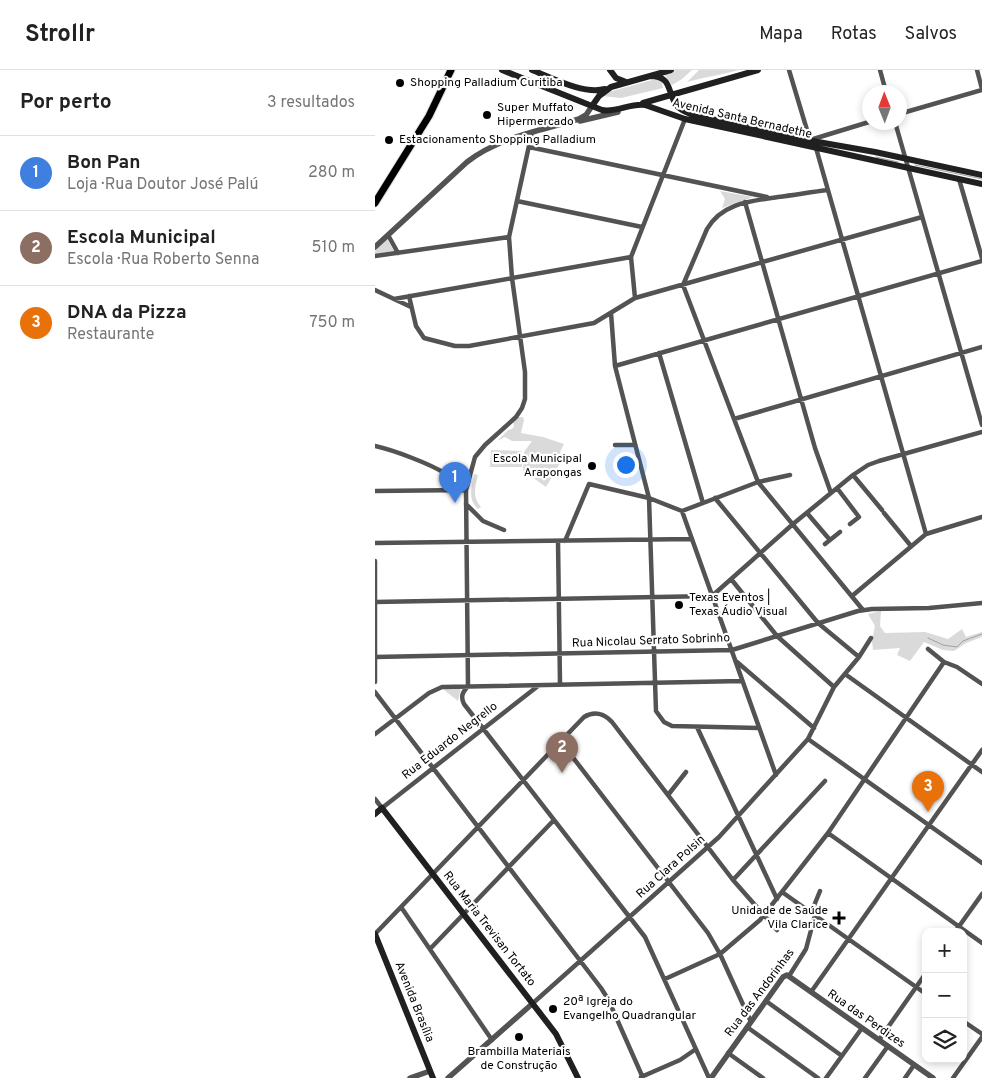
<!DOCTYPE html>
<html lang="pt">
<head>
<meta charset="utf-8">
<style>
  :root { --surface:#fff; --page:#f6f6f6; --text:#222; --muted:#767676; --line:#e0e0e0; --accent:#2563eb }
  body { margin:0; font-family:Overpass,sans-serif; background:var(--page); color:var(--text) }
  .controls { position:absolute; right:15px; bottom:15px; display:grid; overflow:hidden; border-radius:10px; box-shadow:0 2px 8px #0003 }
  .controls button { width:45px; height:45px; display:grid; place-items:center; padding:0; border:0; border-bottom:1px solid var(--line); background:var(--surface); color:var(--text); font:25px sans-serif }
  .compass { position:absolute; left:487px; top:15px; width:45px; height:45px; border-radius:50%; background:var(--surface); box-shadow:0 2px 8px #0003; rotate:359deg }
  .you { position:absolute; left:250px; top:394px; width:18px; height:18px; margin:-12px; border:4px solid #fff; border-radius:50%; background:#1a73e8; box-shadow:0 0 0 8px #1a73e833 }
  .badge { display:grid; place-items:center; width:32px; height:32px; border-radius:50%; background:var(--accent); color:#fff; font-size:16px; font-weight:700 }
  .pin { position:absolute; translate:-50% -41px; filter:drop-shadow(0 1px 2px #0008) }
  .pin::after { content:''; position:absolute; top:26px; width:18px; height:15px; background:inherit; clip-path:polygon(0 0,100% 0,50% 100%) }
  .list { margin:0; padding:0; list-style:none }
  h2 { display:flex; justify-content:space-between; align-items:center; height:65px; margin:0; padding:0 20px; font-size:21px }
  h2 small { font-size:16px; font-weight:400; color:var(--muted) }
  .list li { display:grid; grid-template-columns:32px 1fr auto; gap:15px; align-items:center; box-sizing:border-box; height:75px; padding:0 20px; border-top:1px solid var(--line) }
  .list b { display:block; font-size:19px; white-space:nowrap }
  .list p { margin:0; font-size:16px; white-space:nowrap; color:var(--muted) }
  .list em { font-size:16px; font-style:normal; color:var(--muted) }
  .icon { flex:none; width:28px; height:28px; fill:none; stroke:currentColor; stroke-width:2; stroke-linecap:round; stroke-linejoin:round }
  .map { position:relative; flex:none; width:607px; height:1008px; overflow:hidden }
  header { display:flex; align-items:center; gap:30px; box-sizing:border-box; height:70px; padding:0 25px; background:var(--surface); border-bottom:1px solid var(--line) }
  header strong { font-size:24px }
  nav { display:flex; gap:28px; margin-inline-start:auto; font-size:18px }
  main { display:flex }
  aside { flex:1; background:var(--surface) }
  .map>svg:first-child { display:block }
  .green { fill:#dadada }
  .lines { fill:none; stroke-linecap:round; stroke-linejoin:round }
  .stream { stroke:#a1a1a1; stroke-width:1 }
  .primary-casing { stroke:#dbdbdb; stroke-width:9 }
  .minor { stroke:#535353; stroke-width:4.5 }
  .tertiary { stroke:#535353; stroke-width:5.5 }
  .secondary { stroke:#202020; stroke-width:6 }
  .primary { stroke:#000; stroke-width:7 }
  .poi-dot { fill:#000; stroke:#fff; stroke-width:2 }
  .labels { text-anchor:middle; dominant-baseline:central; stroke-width:4.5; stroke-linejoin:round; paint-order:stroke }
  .poi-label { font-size:12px; fill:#000; stroke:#fff; text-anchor:start }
  .street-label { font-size:12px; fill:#000; stroke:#fff }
</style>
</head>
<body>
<header>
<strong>Strollr</strong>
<nav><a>Mapa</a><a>Rotas</a><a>Salvos</a></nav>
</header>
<main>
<aside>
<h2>Por perto<small>3 resultados</small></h2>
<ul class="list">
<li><span class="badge" style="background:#3f7fe0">1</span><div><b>Bon Pan</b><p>Loja · Rua Doutor José Palú</p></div><em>280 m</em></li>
<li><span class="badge" style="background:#8d6e63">2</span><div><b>Escola Municipal</b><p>Escola · Rua Roberto Senna</p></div><em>510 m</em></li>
<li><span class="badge" style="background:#e8710a">3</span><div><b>DNA da Pizza</b><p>Restaurante</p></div><em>750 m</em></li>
</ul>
</aside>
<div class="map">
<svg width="607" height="1008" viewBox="0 0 607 1008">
  <rect width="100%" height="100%" fill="#fff"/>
  <path class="green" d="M301,0H317L307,9L297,15L289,4Z
    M324,0H364C347,5 329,7 312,12Z
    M281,9L287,12L288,18L246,28L227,26L230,23Z
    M345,121L378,127L347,138L350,129Z
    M12,169L19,181L0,184V181Z
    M142,347H148L149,350L146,363L168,367L189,374L185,382L188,388L171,417L160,409L152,400L148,401L149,382L157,371H137L130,367L122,371L133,360L137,359L139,356L138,352Z
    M116,380L147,381V397H115Z
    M99,404L103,405C100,418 97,426 106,437L103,439C92,429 97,417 99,404Z
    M506,541L505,556L510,563L550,562L573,569L587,559L591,567L607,562V567L591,573L579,581L568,580L549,572L535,591L522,585L525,578L498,580L497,571L500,556L493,544Z
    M86,618L83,631L68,619Z"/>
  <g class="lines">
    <path class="stream" d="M501,87L523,92
      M540,95L607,109
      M553,568L568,575L582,577L588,571L607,564"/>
    <defs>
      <path id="primary" d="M0,133L54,46L76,0"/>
    </defs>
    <use href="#primary" class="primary-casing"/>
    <path class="minor" d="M414,0L435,70L494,52
      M505,0L511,22
      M602,0L607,19
      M524,44L607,20
      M520,52L607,355
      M157,62L134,167L137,208L150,302V329L147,338L141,347L110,375L100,387L91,420L93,616C88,622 85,626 89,634L270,867L334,1008
      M154,77L392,127
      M441,78L551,464
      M584,109L607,188
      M453,120C436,122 420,125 403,127C376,131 347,133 332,159L308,215L383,412L488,540
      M142,131L267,157
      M370,132L440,378L456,423
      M13,165L23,183
      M0,186L134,167
      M0,220L36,237
      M34,226L41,256L49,268L80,276H94L219,253L260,228L547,147
      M260,228L256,187L310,49
      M19,229L256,187
      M236,243L240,296L274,428L281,641L289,652L297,656L384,658
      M284,283L328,433
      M240,296L607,191
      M359,349L607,277
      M240,375H260
      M0,376C18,380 56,394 71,404C76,408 79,415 83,420
      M242,390L265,393
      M478,405L507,440
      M462,418L484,447L475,454
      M0,421L91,420
      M340,428L443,553L484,587
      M91,434L108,451L129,460
      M307,441L401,705
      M432,443L455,470
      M509,443L536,476
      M183,471L185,614
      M190,471L214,414L274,428L307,441L383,412L415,405
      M0,473L317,469
      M450,474L465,462
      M0,491V612
      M356,509L402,566L459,617
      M477,526L551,464L607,447
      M0,532L337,526L418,454L478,405L493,395L504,391L607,362
      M553,579L569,592L582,597L607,614
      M0,587L357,580L483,541L497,539L554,538L607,533
      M362,592L439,658
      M470,604L607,702
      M0,622L226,918L233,929L268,1008
      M322,657L402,829
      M0,664L54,623L67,617L367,611
      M433,669L607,793
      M186,672L333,863L345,884L376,952
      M293,725L311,702
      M0,729L7,738L163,616
      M453,763L607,873
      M358,810L450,711
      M407,822L551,924
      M26,837L117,970
      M436,843L445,821
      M580,862L607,824
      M0,864L209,647C219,641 229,643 237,652L358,810L402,860
      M55,879L179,750
      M414,906L431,879L440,845
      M290,909L345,884L385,850L453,763L569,592
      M436,922L607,680
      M391,931L467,986
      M157,934L344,767L433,669L459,617L484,587L496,568
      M588,951L607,964
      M372,957L443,1008
      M504,970L551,903
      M353,983L388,1008
      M266,1007L305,990L321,979
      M451,1008L487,958
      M490,1008L513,976
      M530,1008L539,995
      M578,1008L607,967"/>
    <path class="tertiary" d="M205,51L243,42
      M0,177L92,92C124,67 165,61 204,49L211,45L217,36
      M35,1008L55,1001
      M73,1008L157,934
      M336,1008L408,907L412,905L558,1008"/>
    <path class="secondary" d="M127,0L227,40C241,43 255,33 270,35L310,49L607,114
      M157,0C177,8 209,25 230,19
      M235,0L241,8L251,12
      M275,6C299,6 291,24 303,37C307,41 313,43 318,45L443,72L500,82L607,105
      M268,33L383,0
      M217,36L224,26L236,17L296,0
      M0,744L7,738L181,964L203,1008
      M0,864L58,1008"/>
    <use href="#primary" class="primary"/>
  </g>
  <g class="poi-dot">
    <circle cx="25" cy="13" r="5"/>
    <circle cx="112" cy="45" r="5"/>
    <circle cx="14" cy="70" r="5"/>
    <circle cx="217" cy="396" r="5"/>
    <circle cx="304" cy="535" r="5"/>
    <path d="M461.5 840.5h5v5h5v5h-5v5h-5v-5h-5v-5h5z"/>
    <circle cx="178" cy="939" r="5"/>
    <circle cx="144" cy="967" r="5"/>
  </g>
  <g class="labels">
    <g class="poi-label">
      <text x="35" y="13">Shopping Palladium Curitiba</text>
      <text x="122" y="38">Super Muffato<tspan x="122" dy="14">Hipermercado</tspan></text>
      <text x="24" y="70">Estacionamento Shopping Palladium</text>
      <text x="207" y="389" text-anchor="end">Escola Municipal<tspan x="207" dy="14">Arapongas</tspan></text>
      <text x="314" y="528">Texas Eventos |<tspan x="314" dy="14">Texas Áudio Visual</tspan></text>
      <text x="453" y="841" text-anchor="end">Unidade de Saúde<tspan x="453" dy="14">Vila Clarice</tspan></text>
      <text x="188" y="932">20ª Igreja do<tspan x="188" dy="14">Evangelho Quadrangular</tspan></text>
      <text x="144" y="982" text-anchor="middle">Brambilla Materiais<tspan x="144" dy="14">de Construção</tspan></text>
    </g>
    <g class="street-label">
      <text transform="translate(367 49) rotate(13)">Avenida Santa Bernadethe</text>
      <text transform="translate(276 571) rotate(-2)">Rua Nicolau Serrato Sobrinho</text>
      <text transform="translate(75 671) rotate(-38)">Rua Eduardo Negrello</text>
      <text transform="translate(296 797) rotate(-42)">Rua Clara Polsin</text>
      <text transform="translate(114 859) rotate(52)">Rua Maria Trevisan Tortato</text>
      <text transform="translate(385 923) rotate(-53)">Rua das Andorinhas</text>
      <text transform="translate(39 932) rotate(68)">Avenida Brasília</text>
      <text transform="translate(491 949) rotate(35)">Rua das Perdizes</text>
    </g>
  </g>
</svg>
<div class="controls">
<button>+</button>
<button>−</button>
<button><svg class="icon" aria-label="layers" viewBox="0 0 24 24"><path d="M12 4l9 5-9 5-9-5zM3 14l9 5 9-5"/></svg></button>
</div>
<svg class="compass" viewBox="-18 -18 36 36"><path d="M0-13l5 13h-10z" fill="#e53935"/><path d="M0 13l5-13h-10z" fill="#767676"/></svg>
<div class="you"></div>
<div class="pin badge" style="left:80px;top:433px;background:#3f7fe0">1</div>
<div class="pin badge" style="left:187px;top:703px;background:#8d6e63">2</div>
<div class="pin badge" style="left:553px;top:742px;background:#e8710a">3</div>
</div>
</main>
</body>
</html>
